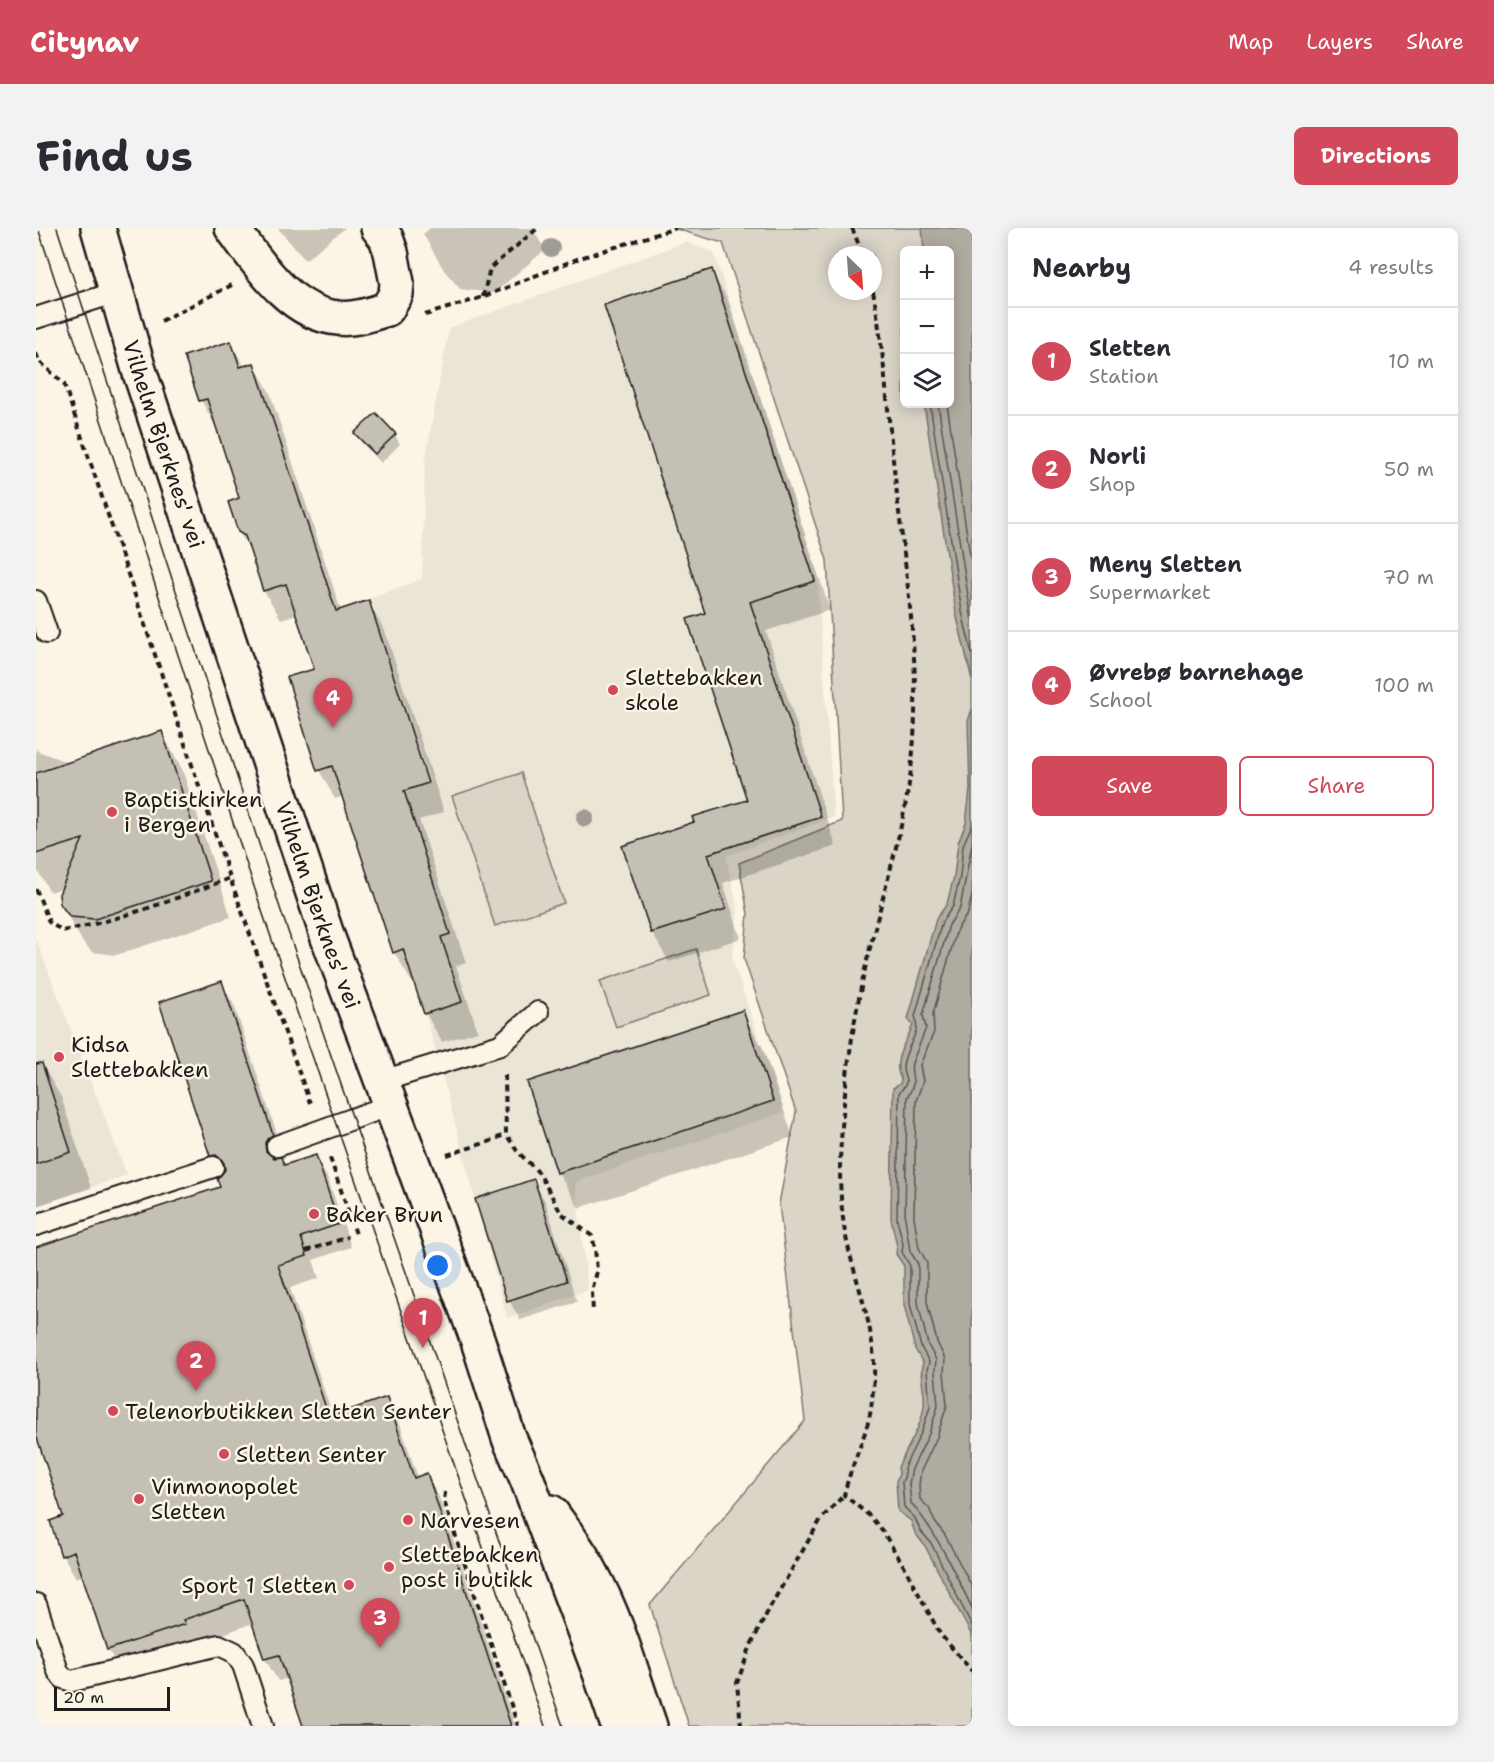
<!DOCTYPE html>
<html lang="en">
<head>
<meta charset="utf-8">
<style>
  :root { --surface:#fff; --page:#f2f2f3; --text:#2b2b33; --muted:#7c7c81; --line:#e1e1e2; --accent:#d1495b }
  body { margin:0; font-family:"Shantell Sans",sans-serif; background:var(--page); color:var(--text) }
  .controls { position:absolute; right:18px; top:18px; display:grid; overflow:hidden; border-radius:9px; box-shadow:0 3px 15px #0003 }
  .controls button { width:54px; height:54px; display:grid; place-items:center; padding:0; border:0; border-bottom:2px solid var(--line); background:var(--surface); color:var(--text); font:30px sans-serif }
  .compass { position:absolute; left:792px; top:18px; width:54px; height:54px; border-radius:50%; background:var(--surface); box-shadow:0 3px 15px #0003; rotate:155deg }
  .scale { position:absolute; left:18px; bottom:15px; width:116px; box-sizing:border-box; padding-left:6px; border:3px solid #1c1c1c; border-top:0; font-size:16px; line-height:21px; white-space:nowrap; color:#1c1c1c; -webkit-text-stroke:4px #fcf5e5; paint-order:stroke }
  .you { position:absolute; left:402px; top:1038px; width:21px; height:21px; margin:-15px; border:4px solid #fff; border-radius:50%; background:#1a73e8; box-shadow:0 0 0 9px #1a73e833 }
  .badge { display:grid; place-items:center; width:39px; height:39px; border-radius:50%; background:var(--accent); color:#fff; font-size:20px; font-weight:700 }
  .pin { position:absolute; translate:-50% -50px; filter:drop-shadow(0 2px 3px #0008) }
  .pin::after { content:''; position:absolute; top:32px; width:21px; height:18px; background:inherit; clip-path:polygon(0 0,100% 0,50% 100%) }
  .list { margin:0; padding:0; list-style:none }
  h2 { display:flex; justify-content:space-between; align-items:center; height:78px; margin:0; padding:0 24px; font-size:26px }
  h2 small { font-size:20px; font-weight:400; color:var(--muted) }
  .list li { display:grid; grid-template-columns:39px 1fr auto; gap:18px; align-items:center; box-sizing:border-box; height:108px; padding:0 24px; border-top:2px solid var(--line) }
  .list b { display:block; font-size:22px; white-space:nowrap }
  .list p { margin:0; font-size:20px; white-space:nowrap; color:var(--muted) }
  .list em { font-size:20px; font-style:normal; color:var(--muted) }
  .actions { display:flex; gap:12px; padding:18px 24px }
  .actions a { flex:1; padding:14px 0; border:2px solid var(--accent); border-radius:9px; text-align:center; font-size:21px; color:var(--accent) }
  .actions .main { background:var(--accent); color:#fff }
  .icon { flex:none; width:33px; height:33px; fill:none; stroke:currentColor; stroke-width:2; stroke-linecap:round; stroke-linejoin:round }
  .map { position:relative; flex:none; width:936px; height:1498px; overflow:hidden; border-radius:9px }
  header { display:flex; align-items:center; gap:36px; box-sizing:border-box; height:84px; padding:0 30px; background:var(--accent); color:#fff }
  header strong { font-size:28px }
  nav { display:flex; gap:33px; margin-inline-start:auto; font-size:21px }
  .intro { display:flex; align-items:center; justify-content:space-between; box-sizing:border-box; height:144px; padding:0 36px }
  h1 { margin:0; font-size:42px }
  .button { padding:15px 27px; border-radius:9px; background:var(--accent); color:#fff; font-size:21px; font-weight:700 }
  main { display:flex; gap:36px; padding:0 36px }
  aside { flex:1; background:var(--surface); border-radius:9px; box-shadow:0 3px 15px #0003 }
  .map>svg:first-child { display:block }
  .built { fill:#ebe5d6 }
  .green { fill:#dbd5c8; stroke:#7c7872; stroke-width:1.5; fill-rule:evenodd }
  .water { fill:#b0aba1; stroke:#75726c; stroke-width:1.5 }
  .shadow { fill:#0003 }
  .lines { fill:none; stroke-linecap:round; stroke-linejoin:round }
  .shore { stroke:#575551; stroke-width:1.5 }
  .building { fill:#c4c0b3; stroke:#1c1c1c; stroke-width:1.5 }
  .service-casing { stroke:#1c1c1c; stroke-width:24 }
  .minor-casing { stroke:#1c1c1c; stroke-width:38 }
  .secondary-casing { stroke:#1c1c1c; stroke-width:38 }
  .path { stroke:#1c1c1c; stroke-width:4; stroke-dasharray:6 4.5; stroke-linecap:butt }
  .service { stroke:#fcf5e5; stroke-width:20 }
  .minor { stroke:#fcf5e5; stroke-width:33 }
  .secondary { stroke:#fcf5e5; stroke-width:33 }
  .tram { stroke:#1c1c1c; stroke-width:1.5 }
  .tree { fill:#a09c93 }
  .poi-dot { fill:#d1495b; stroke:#fcf5e5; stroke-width:2 }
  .labels { text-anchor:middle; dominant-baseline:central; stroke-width:5; stroke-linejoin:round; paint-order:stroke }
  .street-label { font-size:22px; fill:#1c1c1c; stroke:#fcf5e5 }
  .poi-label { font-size:22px; fill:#1c1c1c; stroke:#fcf5e5; text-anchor:start }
</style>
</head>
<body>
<header>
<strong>Citynav</strong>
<nav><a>Map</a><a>Layers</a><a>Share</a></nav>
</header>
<div class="intro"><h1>Find us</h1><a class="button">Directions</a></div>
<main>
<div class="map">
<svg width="936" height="1498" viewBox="0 0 936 1498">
  <rect width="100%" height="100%" fill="#fcf5e5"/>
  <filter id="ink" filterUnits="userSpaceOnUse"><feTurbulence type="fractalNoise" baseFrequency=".0167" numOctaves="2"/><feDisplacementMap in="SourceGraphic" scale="12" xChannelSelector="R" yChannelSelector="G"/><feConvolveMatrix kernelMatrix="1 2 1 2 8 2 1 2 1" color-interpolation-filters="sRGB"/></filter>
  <g filter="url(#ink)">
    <path class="built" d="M650,14L678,25L781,347L798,589L690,628L702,683L696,731L748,884L539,954L552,1062L471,1090L390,787L427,774L406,710L415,706L368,564L395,554L334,370L386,351L389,234L413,100Z
      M0,711L91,947L0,979Z"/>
    <path class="green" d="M637,0H936V1498H653L614,1377L769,1193L743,976L760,884L708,731L712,686L703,635L806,593L791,332L687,15ZM868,22H914V176H868ZM801,27H837V63H801Z
      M485,545L528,675L459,698L416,568Z
      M660,721L675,767L580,799L564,753Z"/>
    <path class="water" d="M886,0H936V452L920,385L888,176H914V22H888Z
      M936,481V1408L889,1318L879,1305L875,1293L862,1283L860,1253L863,1246L862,1239C871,1220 886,1198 888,1177C890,1163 882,1148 887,1135L879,1121L868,1077V1038L860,1026L861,1018L855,991L857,860L864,856L865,851C855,833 870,814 877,797L872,791L900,691L911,676L918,648L922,615L930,595L934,561L932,493Z"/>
    <path class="shadow" d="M242,0H309L269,32Z
      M394,0H496L509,22L458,65L424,61L408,42L387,6Z
      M675,43L692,72L794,382L730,403L800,618L687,655L705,710L633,734L616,705L588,619L660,595L713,573L671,386Z
      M195,115L209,139L218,136L234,165L305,383L332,374L349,403L408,584L383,592L430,735L420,738L442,803L406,814L390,786L379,752L375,753L358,724L307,568L299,571L283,542L280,442L261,386L245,391L228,363L217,327L203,304L205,271L181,201L165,172Z
      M320,206L359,207L364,216L345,235L326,215Z
      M126,505L146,541L195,689L80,727L56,724L46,713L25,676L27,660L14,664L0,640V520L2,523L33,535Z
      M185,755L198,777L249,930L245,932L249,939L279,928L292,951L315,1019L277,1032L283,1050L254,1060L297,1189L350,1171L363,1193L382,1250L390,1247L403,1269L479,1498H269L253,1450L242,1453L229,1431L217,1395L85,1444L72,1421L48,1347L40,1350L27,1327L16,1293L28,1289L0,1203V1021L186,960V947L175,927Z
      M706,784L727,820L757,909L543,980L522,944Z
      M4,833L25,869L55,960L0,978V835Z
      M497,953L509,973L541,1074L484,1092L473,1072Z"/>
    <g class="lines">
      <path class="shore" d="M894,176L926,384L936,426
        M902,176L936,393
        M911,176L936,340
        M936,597L927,617L924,649L917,678L906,694L879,788C886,806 868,820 867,839C867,853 876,851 863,865L861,991L867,1016L866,1024L874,1038V1076L885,1119L893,1134L891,1142L894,1179L886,1203L868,1240L869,1247L866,1254L868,1279L879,1290L884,1302L895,1315L936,1398
        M936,616L924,680L913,697L887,787L890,800L876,835C873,851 883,852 871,869L869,990L874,1023L882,1036V1075L892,1117L900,1132L899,1143L902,1178L893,1206L876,1241L873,1256L875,1275C900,1303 919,1345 936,1380
        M936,667L932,685L921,701L897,786L898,804L884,837L887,853L880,873L878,989L883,1020L891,1035V1074L901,1114L909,1131L908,1144L911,1177L901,1209L885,1243L883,1257L884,1271L893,1280L899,1294L909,1307L936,1359"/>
    </g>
    <path class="building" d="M676,41L779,353L714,374L785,589L672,626L690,681L615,705L586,618L658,594L656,589L711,572L651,391L669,385L568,77Z
      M195,113L204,139L218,135L300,383L333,372L392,555L368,563L414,706L405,709L426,774L388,786L367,721L357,725L296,538L281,543L251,449L278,441L250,356L227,363L209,308L202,304L192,274L203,270L171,171L163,173L148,128Z
      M340,185L360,206L339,226L318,205Z
      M126,503L175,653L59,691L34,689L24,676L23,666L47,611L0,626V545Z
      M186,753L237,907L232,910L229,915L230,923L238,930L245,929L248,937L280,927L303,996L265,1009L271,1028L242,1037L293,1189L351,1169L378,1250L391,1245L475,1498H267L243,1427L228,1431L208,1371L147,1392L149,1396L71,1422L38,1323L25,1328L14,1293L27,1288L0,1207V1019L184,959L181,950L189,942L188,935L180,927L174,928L123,774Z
      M707,782L737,873L521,945L491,854Z
      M6,835L35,924L0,936V836Z
      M498,951L531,1053L471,1073L439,971Z"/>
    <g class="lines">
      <defs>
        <path id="service" d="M0,90L81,64
          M0,373L11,405
          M346,853L464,817L502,784
          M241,918L355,877
          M0,997L177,939
          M0,1376L22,1443L27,1450L36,1453L183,1417L198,1424L207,1437L227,1498"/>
        <path id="minor" d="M196,0C222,35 254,86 302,90C319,92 335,86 351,81L360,66L361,55L355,24L350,10L342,0"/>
        <g id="secondary">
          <path id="s1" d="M62,0L103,142L292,710L378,939L442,1113L473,1210L491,1251L564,1445L582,1498"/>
          <path d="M515,1284C529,1304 545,1324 556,1346C582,1393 596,1447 614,1498"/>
        </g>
      </defs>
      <use href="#service" class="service-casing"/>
      <use href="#minor" class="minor-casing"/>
      <use href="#secondary" class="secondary-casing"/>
      <path class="path" d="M816,0L827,27
        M837,63C849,127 852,193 860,258C870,349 886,441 876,533C869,598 848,661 833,724C818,785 809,850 805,913C803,943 804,974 809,1004C818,1052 840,1099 838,1148C837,1162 836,1178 833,1191C826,1217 814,1241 808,1267L835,1289L847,1304L869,1340L904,1406L936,1443
        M447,69L454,40L502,0
        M389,87L447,69L541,31L640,0
        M125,93L196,57
        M0,125L3,133L28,156L194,650L274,875
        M0,661L13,694L26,703C85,692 139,671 194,650
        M469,847L470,906L481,923L503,945L525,985L556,1008L559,1020L561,1043L556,1064L557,1084
        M411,927L455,913L470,906
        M294,930L320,1006
        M270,1023L312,1009
        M409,1264L408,1273L482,1498
        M705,1498L701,1455L715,1417L734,1379L785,1291L808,1267"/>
      <use href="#service" class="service"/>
      <use href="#minor" class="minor"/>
      <use href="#secondary" class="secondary"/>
      <path class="tram" d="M2,0L228,689L509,1498
        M21,0L245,683L527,1498"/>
    </g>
    <g class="tree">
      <circle cx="515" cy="20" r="9"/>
      <circle cx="549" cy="590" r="9"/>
    </g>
  </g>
  <g class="poi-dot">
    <circle cx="577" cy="462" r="6"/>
    <circle cx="76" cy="584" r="6"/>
    <circle cx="23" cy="829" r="6"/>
    <circle cx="278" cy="986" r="6"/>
    <circle cx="77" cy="1183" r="6"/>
    <circle cx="188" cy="1226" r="6"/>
    <circle cx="103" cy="1271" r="6"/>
    <circle cx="372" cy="1292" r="6"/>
    <circle cx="353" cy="1339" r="6"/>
    <circle cx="313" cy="1357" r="6"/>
  </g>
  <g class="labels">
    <g class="street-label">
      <text stroke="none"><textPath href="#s1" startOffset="226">Vilhelm Bjerknes' vei</textPath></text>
      <text stroke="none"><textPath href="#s1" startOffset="712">Vilhelm Bjerknes' vei</textPath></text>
    </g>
    <g class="poi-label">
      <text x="589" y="449">Slettebakken<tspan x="589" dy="25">skole</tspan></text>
      <text x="88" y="571">Baptistkirken<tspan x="88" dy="25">i Bergen</tspan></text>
      <text x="35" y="816">Kidsa<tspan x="35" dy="25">Slettebakken</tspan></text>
      <text x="290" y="986">Baker Brun</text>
      <text x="89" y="1183">Telenorbutikken Sletten Senter</text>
      <text x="200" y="1226">Sletten Senter</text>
      <text x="115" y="1258">Vinmonopolet<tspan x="115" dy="25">Sletten</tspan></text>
      <text x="384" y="1292">Narvesen</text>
      <text x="365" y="1326">Slettebakken<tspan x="365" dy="25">post i butikk</tspan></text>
      <text x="301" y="1357" text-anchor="end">Sport 1 Sletten</text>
    </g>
  </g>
</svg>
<div class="controls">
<button>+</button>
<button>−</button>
<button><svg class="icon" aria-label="layers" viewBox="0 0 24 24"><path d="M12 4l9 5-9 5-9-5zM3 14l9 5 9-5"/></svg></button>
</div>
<svg class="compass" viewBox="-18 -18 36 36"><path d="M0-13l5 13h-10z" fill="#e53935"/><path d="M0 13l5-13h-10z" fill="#7c7c81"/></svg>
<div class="scale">20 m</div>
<div class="you"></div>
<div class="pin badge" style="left:387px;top:1120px">1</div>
<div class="pin badge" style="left:160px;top:1163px">2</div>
<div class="pin badge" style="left:344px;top:1420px">3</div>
<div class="pin badge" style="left:297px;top:500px">4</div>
</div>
<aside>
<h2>Nearby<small>4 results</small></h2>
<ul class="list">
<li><span class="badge">1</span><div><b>Sletten</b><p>Station</p></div><em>10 m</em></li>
<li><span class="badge">2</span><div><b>Norli</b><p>Shop</p></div><em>50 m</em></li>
<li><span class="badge">3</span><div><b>Meny Sletten</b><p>Supermarket</p></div><em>70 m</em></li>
<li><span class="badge">4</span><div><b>Øvrebø barnehage</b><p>School</p></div><em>100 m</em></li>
</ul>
<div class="actions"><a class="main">Save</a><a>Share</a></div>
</aside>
</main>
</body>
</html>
